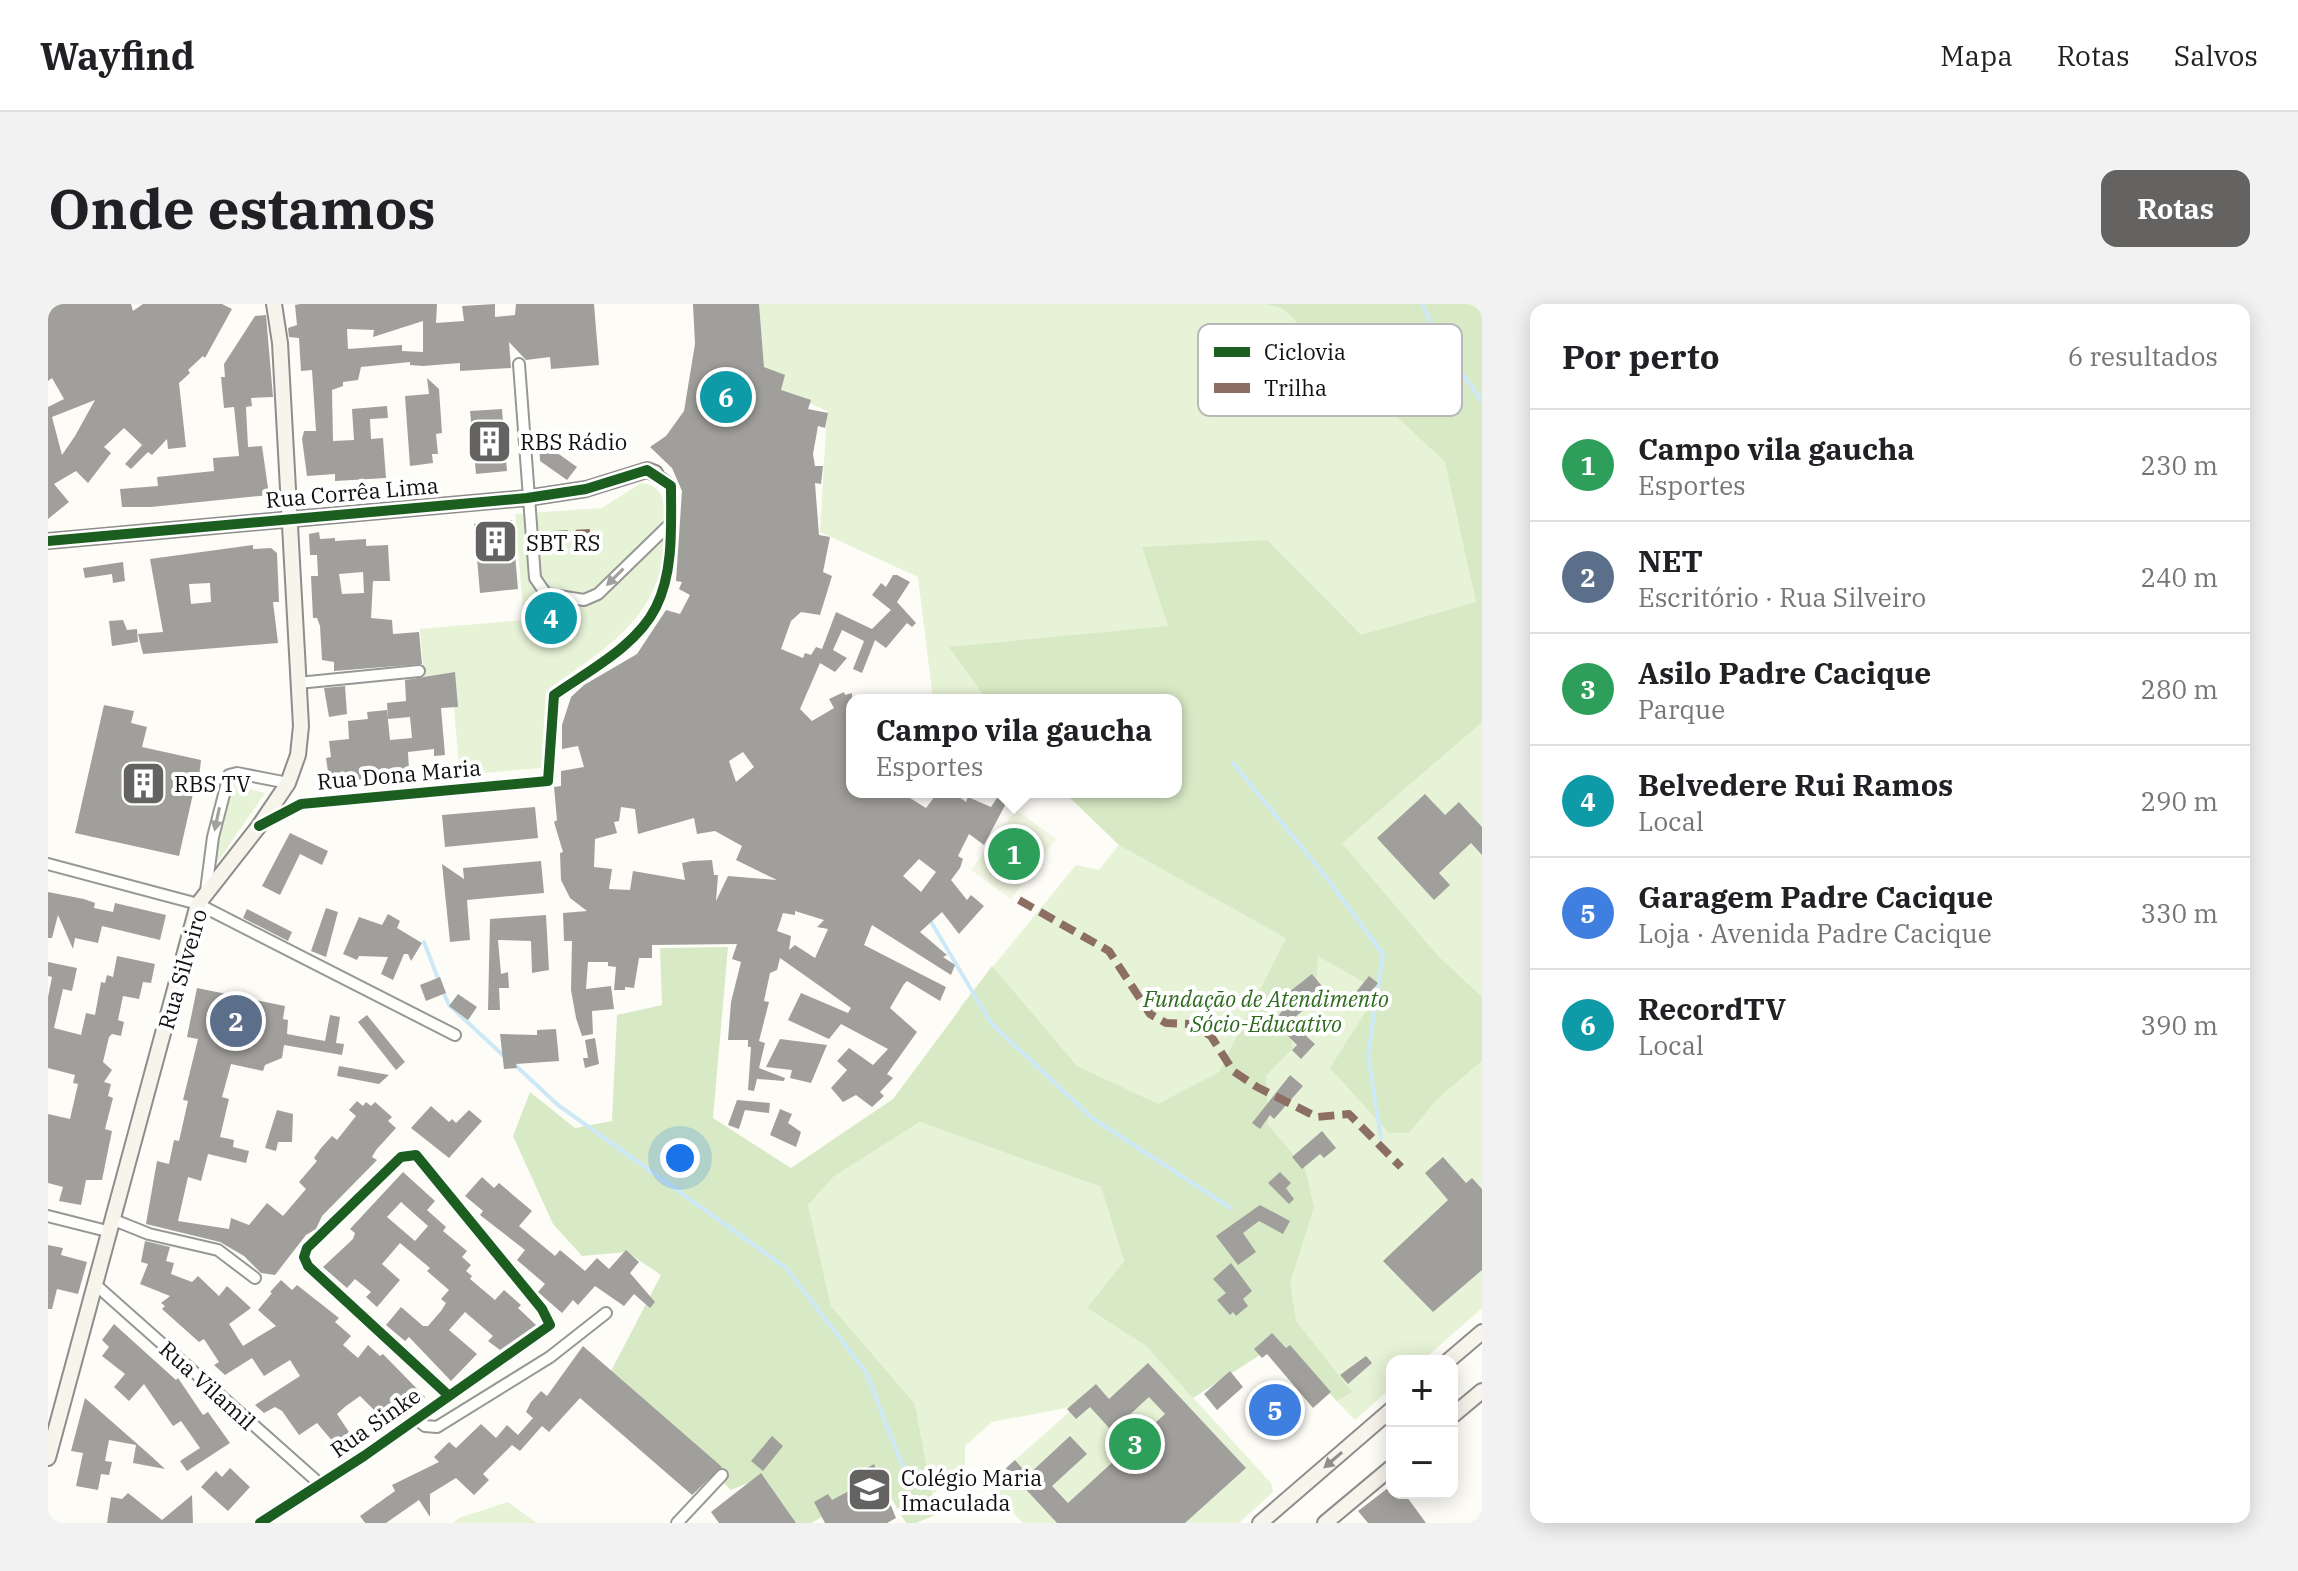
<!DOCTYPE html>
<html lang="pt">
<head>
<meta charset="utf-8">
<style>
  :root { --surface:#fff; --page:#f2f2f2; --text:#202124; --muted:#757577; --line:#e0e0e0; --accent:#646362 }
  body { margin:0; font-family:"IBM Plex Serif",serif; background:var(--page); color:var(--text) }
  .controls { position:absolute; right:24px; bottom:24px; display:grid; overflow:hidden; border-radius:16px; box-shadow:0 4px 20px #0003 }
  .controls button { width:72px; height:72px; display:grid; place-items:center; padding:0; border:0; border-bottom:2px solid var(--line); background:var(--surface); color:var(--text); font:40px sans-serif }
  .you { position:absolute; left:632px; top:854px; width:28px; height:28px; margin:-20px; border:6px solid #fff; border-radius:50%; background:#1a73e8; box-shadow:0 0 0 12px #1a73e833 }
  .badge { display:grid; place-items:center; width:52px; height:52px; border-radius:50%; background:var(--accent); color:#fff; font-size:26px; font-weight:700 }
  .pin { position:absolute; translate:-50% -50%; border:4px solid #fff; box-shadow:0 2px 8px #0006 }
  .popup { position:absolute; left:798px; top:390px; width:336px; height:104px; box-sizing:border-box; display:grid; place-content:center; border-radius:16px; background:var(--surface); filter:drop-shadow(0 2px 6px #0005); font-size:26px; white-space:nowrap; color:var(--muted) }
  .popup b { font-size:30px; color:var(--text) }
  .popup::after { content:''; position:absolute; left:50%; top:100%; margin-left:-16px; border:16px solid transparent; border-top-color:var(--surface) }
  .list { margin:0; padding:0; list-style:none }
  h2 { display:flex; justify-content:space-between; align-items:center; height:104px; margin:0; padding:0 32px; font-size:34px }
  h2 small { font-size:26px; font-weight:400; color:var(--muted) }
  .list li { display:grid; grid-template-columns:52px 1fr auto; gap:24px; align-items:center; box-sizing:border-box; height:112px; padding:0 32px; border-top:2px solid var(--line) }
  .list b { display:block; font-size:30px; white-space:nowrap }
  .list p { margin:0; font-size:26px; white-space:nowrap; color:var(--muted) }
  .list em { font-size:26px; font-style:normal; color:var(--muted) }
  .map { position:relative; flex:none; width:1434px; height:1219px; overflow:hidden; border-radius:16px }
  header { display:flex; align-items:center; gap:48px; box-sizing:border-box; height:112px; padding:0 40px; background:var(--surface); border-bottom:2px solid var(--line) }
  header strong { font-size:38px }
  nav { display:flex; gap:44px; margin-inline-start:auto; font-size:28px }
  .intro { display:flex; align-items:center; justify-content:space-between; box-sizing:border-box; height:192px; padding:0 48px }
  h1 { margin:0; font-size:56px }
  .button { padding:20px 36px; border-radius:16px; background:var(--accent); color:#fff; font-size:28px; font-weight:700 }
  main { display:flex; gap:48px; padding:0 48px }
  aside { flex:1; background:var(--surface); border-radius:16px; box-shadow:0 4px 20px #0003 }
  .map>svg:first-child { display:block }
  .green { fill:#e7f3d7 }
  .forest { fill:#d8eac5 }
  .pitch { fill:#f0f6e1 }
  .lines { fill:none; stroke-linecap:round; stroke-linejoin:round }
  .stream { stroke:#cde8f7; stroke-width:4 }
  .building { fill:#a19f9c; fill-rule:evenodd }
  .street-casing { stroke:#979795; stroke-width:14 }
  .secondary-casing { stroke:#8e8d8b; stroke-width:18 }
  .street { stroke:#fffffe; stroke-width:10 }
  .secondary { stroke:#f6f4eb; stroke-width:14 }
  .quiet { stroke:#8d6e63; stroke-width:8; stroke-dasharray:16 8; stroke-linecap:butt }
  .cycleway-casing { stroke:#fff; stroke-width:15 }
  .cycleway { stroke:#1b5e20; stroke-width:10 }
  .oneway { fill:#a0a09f }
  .oneway2 { fill:#8f8e89 }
  .labels { text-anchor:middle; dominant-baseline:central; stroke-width:8; stroke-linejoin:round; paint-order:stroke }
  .poi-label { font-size:22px; fill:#111; stroke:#fff; text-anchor:start }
  .street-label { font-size:22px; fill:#111; stroke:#fff }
  .park-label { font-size:22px; font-style:italic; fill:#2f6b1f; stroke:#fff }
  .key { fill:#fff; stroke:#b8b8b8; stroke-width:2 }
  .key-label { font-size:22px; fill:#111 }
</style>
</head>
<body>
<header>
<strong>Wayfind</strong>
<nav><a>Mapa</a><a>Rotas</a><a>Salvos</a></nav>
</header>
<div class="intro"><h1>Onde estamos</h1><a class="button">Rotas</a></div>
<main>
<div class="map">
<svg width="1434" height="1219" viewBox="0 0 1434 1219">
  <rect width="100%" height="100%" fill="#fdfcf7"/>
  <path class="green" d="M711,0H1434V1004L1374,1057H1344V1083L1307,1116L911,704L1028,561L1051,566L1071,541L1016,488H1128V396H885L870,273L772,228L779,107L717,80Z
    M593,179C614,181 617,195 616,214C615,230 617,248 613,263C599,324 545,352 498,387L493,464L412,471L404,383L377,385L372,325L476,316L467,210L554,204Z
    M179,480L217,489L164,566Z
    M872,818L1053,883L1076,957L1039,1004L1098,1042L1223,1179L1225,1188L1191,1219H975L938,1182L1028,1102L944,1118L917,1142V1161L884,1191L867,1100L783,1002L760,901L785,872Z
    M460,1198L489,1219H405L411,1214Z"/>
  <path class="forest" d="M1216,0H1434V418L1294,539L1390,652L1434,693V757L1389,795L1361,829H1341L1282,764L1331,687L1270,652L1268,685L1238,716L1245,744L1218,772L1220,821L1257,864L1266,903L1242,979L1248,1017L1304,1088L1289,1097L1232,1038L1145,1094L1098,1042L1039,1004L1076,957L1053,883L872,818L786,872L760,901L783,1002L867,1100L884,1191L892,1209L868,1219H858L825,1164L802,1177L809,1195L763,1219H741L705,1177L683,1186L562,1069L613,971L579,948L534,952L505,920L465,832L482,788L527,824L564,817L569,711L614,701L612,644L680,643L665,814L743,864L845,795L944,662L1029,762L1110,800L1171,768L1238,634L1071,541L1016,488H1128V396H939L901,343L1120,322L1094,243L1219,236L1313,331L1428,298L1397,158L1234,4Z"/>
  <path class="pitch" d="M968,506L1008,535L963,595L923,566Z"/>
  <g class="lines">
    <path class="stream" d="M1374,0L1393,40L1434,97
      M1185,459L1278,573L1335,650L1320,751L1333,834
      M882,616L943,719L1044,814L1183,904
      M376,638L391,677
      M394,685L401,701L458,754
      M465,759L510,801L738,964L818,1068L856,1166"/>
  </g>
  <path class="building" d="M0,0H83L85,7L95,0H174L184,5L157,54L155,52L140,66L142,69L131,79L138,143L120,145L119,135L104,151L100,148L83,165L77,160L94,141L76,124L56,143L63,149L40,179L28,167L6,180L21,198L0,215V103L16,95L4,74L0,77ZM47,96L27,132L14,151L4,113Z
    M252,0H389L388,19L416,17L414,2L447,0V13L467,11L468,0H546L551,61L503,65L502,53L478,56L461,38L463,64L412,67V59L375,62L362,61V58L313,63L310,76L295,78V82L284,86L285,137L306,136L304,105L339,102L340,114L322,115L323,135L335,134L338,174L287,177V170L259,172L254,135L256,127H268L264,66L253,67L251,34L241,33L240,24L249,21L247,1ZM375,17V48L354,47V41L300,45L299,25L326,26L325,33Z
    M645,0H711L716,63L737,71L733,86L763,96L760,105L780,109L777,124L770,122L765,150L767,162H775L773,180L767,179L771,231L782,233L775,268L784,272L772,311L753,308L743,317L733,345L755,354L757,349L763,351L768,343L774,345L788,308L824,325L843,306L824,291L833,279L838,283L845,271H849L862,278L849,298L868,319L864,323L859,319L838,344L827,336L814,369L805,365L816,337L794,326L785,346L799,354L787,368L772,359L752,405L764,417L786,404L781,395L796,388L797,391L804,389V488H865L862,494L878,504L890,488L907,490L918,498L920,493L943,503L953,488H964L936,541L921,530L910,552L915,555L912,564L903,576L919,596L923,591L936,602L911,630L894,608L872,628L899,651L895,653L907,661L903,671L824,621L816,641L898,683L892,697L859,677L856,680L842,704L869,728L839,770L845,774L832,788L836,792L824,803L808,791L795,798L783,784L799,766L789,757L801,744L825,761L840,745L793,720L781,735L740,716L753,689L800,709L803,704L732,654L729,666L722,669L716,697L721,698L711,737L717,739L711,764L737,774L736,777L709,775L706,787L700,786L703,743H700V736H680L683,698L693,658L684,655L689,640L604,641V654H591L586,684L577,683V686H566L568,663L560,662V658H540L538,685L563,682L566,705L544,707L545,730L534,732L528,714L523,686L524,637H516L515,609L539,607L522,594L513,576L512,549L515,548L506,518L509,516L506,483L513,482V467L536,463L530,442L514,445V421L523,393L536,381L589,350L618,306L632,310L642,291L631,285L634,278L628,277L634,187L624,164L602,143L618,132L636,107L647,40ZM695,448L706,463L688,478L681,457ZM573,503L587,505L590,530L646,514L649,530L667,527L694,542L688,556L729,576L680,572L668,597L670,571H666L664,556L644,557L634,559L637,576L585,567L582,586L561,585L564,565L546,563L547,535L569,529L566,518L571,517ZM871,555L888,568L873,588L855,572ZM747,607L776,616L769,623L780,625L767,654L747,641L741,646L743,632L729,627L735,609L747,611Z
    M218,11L225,93L203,94L204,102L198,103L200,143L214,142L221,191L103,203H74L72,185L110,182L109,173L166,167L165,154L191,152L186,103L176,104L173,73H177L176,60L207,12Z
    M379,74L391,85L394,129L388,130L390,150H384L385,159L362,162L357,92L381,90Z
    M454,105L459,167L428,170L422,107Z
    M491,136L529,163L519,176L492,157Z
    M464,216L470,285L432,289L426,220Z
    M271,228L272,235L287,234V237L318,235V242L340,241L342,277H325L323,314L344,316L345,330L371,328L374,360L286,367V358L274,356L272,322L269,314H265L263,272H270L269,251H262L261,230ZM315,268L316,289L294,290L291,270Z
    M205,241V245L223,244L229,249L231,298H225L230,339L95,350L90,330L115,328L102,255ZM162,279L163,298L143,300L141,280Z
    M75,258L77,277L65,279L64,270L37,274L35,264Z
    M75,316L79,326L89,325L90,338L64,342L61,317Z
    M407,368L410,403L393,404L397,451L386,452V445L360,448L361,466L282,481L278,454L283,453L281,437L301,435L300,417L320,415L319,408L339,406L342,436L364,434L362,413L340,415L339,399L358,397L357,376Z
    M297,382L299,410L281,413L276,384Z
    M56,401L86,407L83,419L99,423L94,443L153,456L149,491L145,490L131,552L27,529Z
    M1377,490L1397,511L1411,498L1434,523V551L1423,539L1391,569L1402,581L1386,596L1329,534Z
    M487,503L490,534L397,543L394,511Z
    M242,529L280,547L274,561L252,550L232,591L214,582Z
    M493,557L496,589L419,596L422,636L402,638L394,560L416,575L415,564Z
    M0,588L36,595L47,599L46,604L65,608L67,599L118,611L112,636L54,622L50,639L27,634L25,645L10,611L4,634H0Z
    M278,604L290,608L278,653L263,647Z
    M199,605L244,628L240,637L195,614Z
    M340,610L352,617L349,624L374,639L363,657L360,650H356L345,676L333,670L340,653L311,652L309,656L295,650L311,613L334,621Z
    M498,611L501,666L484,669L483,637L450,636L453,670L460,668L461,684H451L452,706H440L442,615Z
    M69,652L107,660L103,679L95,678L91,695L75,692L70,716L76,718L73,732L64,730L61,733L55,758L64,766L56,778L63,780L60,792L65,794L57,825L64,827L54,876H38L33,901L11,897L15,883L0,879V810L22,815L30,780L25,779L27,771L0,764V693L4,673L0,672V658L29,664L24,687L15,685L6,724L33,731L38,709L47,711L53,678L57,679L59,671L65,673Z
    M1264,670L1278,687L1246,714L1261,728L1258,732L1267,740L1253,755L1244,746L1249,741L1233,725L1229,730L1221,724L1234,707L1227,699Z
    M1321,672L1330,679L1326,684L1330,687L1317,704L1304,693Z
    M392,673L398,689L378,697L372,681Z
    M149,684L237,702L235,715L240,716L239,730L277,737L282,711L292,713L288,739L296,740L294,751L236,741L234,754L217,761L215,767L183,760L174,793L181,795L172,833L186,836L185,843L201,847L198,859L160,850L153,877L140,873L130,917L181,925L183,914L201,921L219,899L235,912L258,885L251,878L269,857L266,854L273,844L284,832L289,836L308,812L301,806L309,797L315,802L318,798L323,802L327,798L344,813L340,817L348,824L328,846L324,853L329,856L274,912L268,925L258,931L227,971L213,969L196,952L172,938L98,920L109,857L121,860L126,836L131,837L140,797L135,796L150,735L139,733Z
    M410,690L429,703L420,716L401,702Z
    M319,711L357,758L348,766L310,718Z
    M508,725L511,757L468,760L469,764L456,765L452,730L489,731V726Z
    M547,734L551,760L537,764L535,754H540L537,736Z
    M732,735L779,741L763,779L742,774L744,766L718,763Z
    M291,762L341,771L331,780L289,772Z
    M1242,771L1255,782L1226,815L1222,811L1212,825L1204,819Z
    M689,796L722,799L721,809L697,806L691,825L680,821Z
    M383,802L401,818L404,815L408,819L421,806L434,817L401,854L363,824Z
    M732,805L744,810L740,819L753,828L748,843L722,831Z
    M229,806L245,810L244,838H230L228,847L217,844Z
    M1274,827L1288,844L1276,854L1272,850L1254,865L1244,853Z
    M1395,853L1418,879L1424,874L1434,885V966L1385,1008L1335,957L1400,896L1377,869Z
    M355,868L387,897L379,906L398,923L395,927L419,947L414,953L423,961L418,967L424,972L422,975L447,996L456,986L473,1001L470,1004L488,1021L452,1046L440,1037L445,1032L417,1008L401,1026L429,1050L403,1077L361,1033L357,1037L338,1021L353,1003L375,1022H380L393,1007L398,999L393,995L401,986L379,967L382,964L352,939L334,960L352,976L329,1003L318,993L323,988L307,975L299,984L275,963L305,935L307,929L302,925ZM353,898L380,922L367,937L339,913Z
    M1232,868L1243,879L1238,884L1246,895L1241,900L1220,879Z
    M434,873L446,884L451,879L484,907L471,922L507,952L512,946L537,967L549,954L561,965L578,946L591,958L582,969L607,998L602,1004L586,990L576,1002L547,982L530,1001L525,996L514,1009L490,988L497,980L469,956L477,946L432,911L435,907L417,892Z
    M1212,901L1242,917L1235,930L1211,917L1195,929L1208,948L1190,961L1168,932Z
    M97,937L122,943L118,957L126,959L123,970L144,978L150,972L171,992L179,982L203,1004L181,1020L195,1042L228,1022L210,1006L224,989L222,988L233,976L244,986L249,981L291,1014L287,1018L303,1032L295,1041L310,1054L320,1041L332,1052L335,1050L377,1093L366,1103L361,1098L340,1120L312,1092L298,1102L289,1110L311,1143L297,1152L269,1119L251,1131L234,1107L227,1103L216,1109L207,1101L252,1072L242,1056L216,1072L204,1054L177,1071L166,1061L171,1058L156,1035L151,1038L114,1005L117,1002L113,999L122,992L92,980L100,960L93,958Z
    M0,941L15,944L13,951L39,958L30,990L9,985L4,1005H0Z
    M1183,959L1204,987L1195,995L1200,1002L1188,1012L1185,1008L1182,1011L1169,996L1178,989L1165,975Z
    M66,1020L128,1076L130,1074L155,1111L160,1108L182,1139L139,1167L132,1157L152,1144L133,1117L125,1122L96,1080L81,1097L66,1083L77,1070L54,1052L61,1043L54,1036Z
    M1224,1029L1238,1044L1242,1041L1283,1088L1265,1104L1219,1050L1214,1054L1206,1045Z
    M535,1042L674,1163L644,1191L532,1094L501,1128L494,1122L472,1147L464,1141L435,1170L441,1176L426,1191L408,1174L382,1190V1213L371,1196L338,1219H317L312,1212L347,1187L344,1181L391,1158L386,1153L401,1138L408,1144L433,1120L448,1134L459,1121L470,1131L485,1114L478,1108L483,1098L493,1087L499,1092Z
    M1318,1052L1324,1059L1300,1080L1292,1071Z
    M1100,1059L1198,1164L1137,1219H1009L958,1164L967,1156L980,1171L1022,1132L1039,1150L1004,1182L1020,1199L1117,1110L1101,1093L1064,1127L1042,1103L1028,1115L1019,1105L1048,1080L1061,1095Z
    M1182,1067L1195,1083L1169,1106L1156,1090Z
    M37,1094L103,1152L117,1165L85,1159L88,1141L61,1136L57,1157L64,1158L61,1171L53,1170L50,1186L28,1182L35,1149L23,1147Z
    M724,1132L735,1142L715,1167L703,1157Z
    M826,1160L848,1214L839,1219H777L766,1198L780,1190L784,1196L816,1179L811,1169Z
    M182,1164L202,1183L180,1207L153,1183L168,1167L174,1173Z
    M713,1169L748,1219H671L663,1208Z
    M1344,1181V1189H1356L1378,1219H1320L1310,1207Z
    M80,1189L114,1216L144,1191L145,1219H59L63,1193L74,1195Z"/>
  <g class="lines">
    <defs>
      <path id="street" d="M471,60L487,274L498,290L536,296L550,290L623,219
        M250,379L371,367
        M213,521L253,500L500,477L506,391C540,367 589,342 608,303C626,267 623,221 623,182L607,169
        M0,560L150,600L407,731
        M158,587L165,533L181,471L189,469L240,479
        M0,912L63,928
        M66,916L101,930L170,946L207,974
        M49,982L272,1180
        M368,1115L377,1122L389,1123L502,1053L558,1009
        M212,1219L316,1152L502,1021L494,1005L368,851L353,853L259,944L256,953L260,962L400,1091
        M629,1219L674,1171"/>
      <path id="secondary" d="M0,237L479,194L538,185L599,166L607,169
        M1400,1057L1434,1028
        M1404,1112L1434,1087
        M0,1154L150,600L211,522L240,479L250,451L253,422L232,39L226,0
        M1212,1219L1344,1105
        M1277,1219L1344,1163"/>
    </defs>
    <use href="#street" class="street-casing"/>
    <use href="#secondary" class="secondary-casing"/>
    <use href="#street" class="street"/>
    <use href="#secondary" class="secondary"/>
    <path class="quiet" d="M504,231L542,229
      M971,596L1061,647L1102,710L1118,719L1143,720L1163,732L1185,767L1209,783L1269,813L1301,810L1353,863"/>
    <defs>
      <path id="cycleway" d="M0,237L479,194L538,185L599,166L623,182C623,221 626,267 608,303C589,342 540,367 506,391L500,477L253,500L211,522
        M212,1219L316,1152L502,1021L494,1005L368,851L353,853L259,944L256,953L260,962L400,1091"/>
    </defs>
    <use href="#cycleway" class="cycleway-casing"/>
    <use href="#cycleway" class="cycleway"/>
  </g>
  <defs><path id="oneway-solid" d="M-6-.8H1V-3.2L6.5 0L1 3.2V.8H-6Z" transform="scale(2)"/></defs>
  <g class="oneway">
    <use href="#oneway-solid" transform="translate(567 273) rotate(135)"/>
    <use href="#oneway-solid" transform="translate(169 515) rotate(102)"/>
  </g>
  <use class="oneway2" href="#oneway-solid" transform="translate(1285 1156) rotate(139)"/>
  <defs>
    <symbol id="building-square" viewBox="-11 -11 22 22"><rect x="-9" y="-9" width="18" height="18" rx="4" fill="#646362" stroke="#fff"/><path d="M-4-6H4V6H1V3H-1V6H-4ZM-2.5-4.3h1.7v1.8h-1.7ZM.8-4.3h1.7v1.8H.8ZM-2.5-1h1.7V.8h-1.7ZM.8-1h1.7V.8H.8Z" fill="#fff"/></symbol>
    <symbol id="school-square" viewBox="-11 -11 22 22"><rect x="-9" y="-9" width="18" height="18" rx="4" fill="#646362" stroke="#fff"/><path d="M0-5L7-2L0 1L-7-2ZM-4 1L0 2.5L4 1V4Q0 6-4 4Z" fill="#fff"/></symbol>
  </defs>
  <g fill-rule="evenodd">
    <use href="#building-square" x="416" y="112" width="51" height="51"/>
    <use href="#building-square" x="422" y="212" width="51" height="51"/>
    <use href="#building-square" x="70" y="454" width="51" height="51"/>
    <use href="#school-square" x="796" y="1160" width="51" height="51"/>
  </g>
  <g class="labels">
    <g class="poi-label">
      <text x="472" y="137">RBS Rádio</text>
      <text x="478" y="238">SBT RS</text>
      <text x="126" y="479">RBS TV</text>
      <text x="853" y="1173">Colégio Maria<tspan x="853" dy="25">Imaculada</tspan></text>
    </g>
    <g class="street-label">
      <text transform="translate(304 188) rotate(-5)">Rua Corrêa Lima</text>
      <text transform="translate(351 470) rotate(-5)">Rua Dona Maria</text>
      <text transform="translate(134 665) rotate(-74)">Rua Silveiro</text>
      <text transform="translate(160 1081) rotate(42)">Rua Vilamil</text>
      <text transform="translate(327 1118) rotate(-35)">Rua Sinke</text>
    </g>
    <g class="park-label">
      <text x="1218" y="694">Fundação de Atendimento<tspan x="1218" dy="25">Sócio-Educativo</tspan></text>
    </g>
  </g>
  <rect x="1150" y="20" width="264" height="92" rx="12" class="key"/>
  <rect x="1166" y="43" width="36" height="10" fill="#1b5e20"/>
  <rect x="1166" y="79" width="36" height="10" fill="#8d6e63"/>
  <g class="key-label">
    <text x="1216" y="56">Ciclovia</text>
    <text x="1216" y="92">Trilha</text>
  </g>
</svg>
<div class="controls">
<button>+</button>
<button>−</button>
</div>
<div class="you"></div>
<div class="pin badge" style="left:966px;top:550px;background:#2e9e5b">1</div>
<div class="popup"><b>Campo vila gaucha</b>Esportes</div>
<div class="pin badge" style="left:188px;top:717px;background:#5c6f8a">2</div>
<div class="pin badge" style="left:1087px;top:1140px;background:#2e9e5b">3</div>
<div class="pin badge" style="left:503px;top:314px;background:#0f9aa8">4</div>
<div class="pin badge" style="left:1227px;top:1106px;background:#3f7fe0">5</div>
<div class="pin badge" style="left:678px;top:93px;background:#0f9aa8">6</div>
</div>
<aside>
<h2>Por perto<small>6 resultados</small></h2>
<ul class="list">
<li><span class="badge" style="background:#2e9e5b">1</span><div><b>Campo vila gaucha</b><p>Esportes</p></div><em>230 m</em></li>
<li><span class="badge" style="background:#5c6f8a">2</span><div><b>NET</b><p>Escritório · Rua Silveiro</p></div><em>240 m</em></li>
<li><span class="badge" style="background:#2e9e5b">3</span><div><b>Asilo Padre Cacique</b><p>Parque</p></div><em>280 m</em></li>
<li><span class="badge" style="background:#0f9aa8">4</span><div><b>Belvedere Rui Ramos</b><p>Local</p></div><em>290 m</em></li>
<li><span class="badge" style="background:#3f7fe0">5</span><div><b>Garagem Padre Cacique</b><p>Loja · Avenida Padre Cacique</p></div><em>330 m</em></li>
<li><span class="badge" style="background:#0f9aa8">6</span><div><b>RecordTV</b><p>Local</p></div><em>390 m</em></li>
</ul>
</aside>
</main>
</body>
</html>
